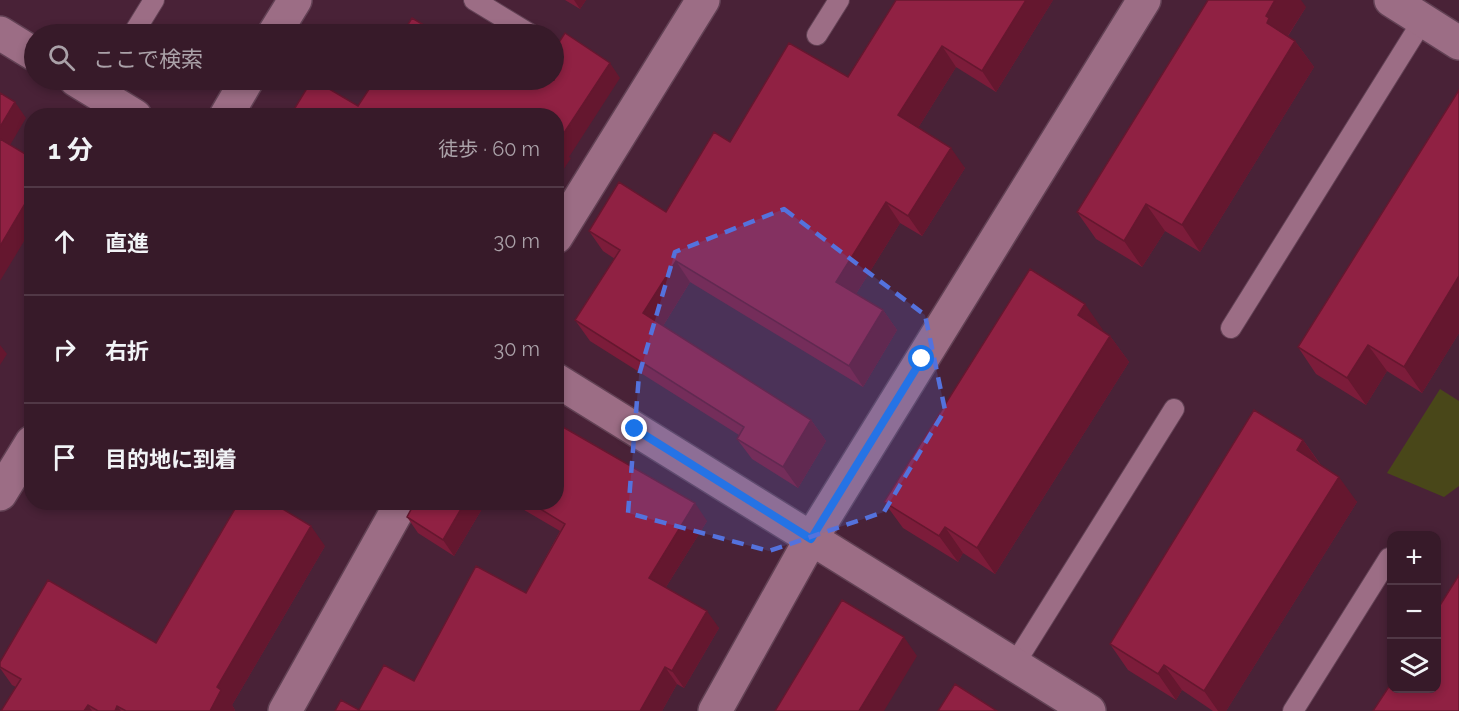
<!DOCTYPE html>
<html lang="ja">
<head>
<meta charset="utf-8">
<style>
  :root { --surface:#371a29; --page:#3e2331; --text:#f1f3f6; --muted:#aaa1a8; --line:#513846 }
  body { margin:0; font-family:Raleway,"Noto Sans JP",sans-serif; background:var(--page); color:var(--text) }
  .controls { position:absolute; right:18px; bottom:18px; display:grid; overflow:hidden; border-radius:12px; box-shadow:0 3px 9px #0003 }
  .controls button { width:54px; height:54px; display:grid; place-items:center; padding:0; border:0; border-bottom:2px solid var(--line); background:var(--surface); color:var(--text); font:30px sans-serif }
  .stop { position:absolute; width:18px; height:18px; margin:-14px; border:4px solid #1a73e8; border-radius:50%; background:#fff }
  .stop.end { background:#1a73e8; border-color:#fff; box-shadow:0 2px 6px #0008 }
  .list { margin:0; padding:0; list-style:none }
  h2 { display:flex; justify-content:space-between; align-items:center; height:78px; margin:0; padding:0 24px; font-size:26px }
  h2 small { font-size:20px; font-weight:400; color:var(--muted) }
  .list li { display:grid; grid-template-columns:39px 1fr auto; gap:18px; align-items:center; box-sizing:border-box; height:108px; padding:0 24px; border-top:2px solid var(--line) }
  .list b { display:block; font-size:22px; white-space:nowrap }
  .list em { font-size:20px; font-style:normal; color:var(--muted) }
  .icon { flex:none; width:33px; height:33px; fill:none; stroke:currentColor; stroke-width:2; stroke-linecap:round; stroke-linejoin:round }
  .map { position:relative; flex:none; width:1459px; height:711px; overflow:hidden }
  .search { position:absolute; background:var(--surface); box-shadow:0 3px 9px #0003; left:24px; top:24px; width:540px; height:66px; display:flex; align-items:center; gap:15px; box-sizing:border-box; padding:0 21px; border-radius:33px; color:var(--muted); font-size:22px }
  .panel { position:absolute; background:var(--surface); box-shadow:0 3px 9px #0003; left:24px; top:108px; width:540px; height:402px; border-radius:24px }
  .map>svg:first-child { display:block }
  .green { fill:#494719 }
  .lines { fill:none; stroke-linecap:round; stroke-linejoin:round }
  .lane-casing { stroke:#624154; stroke-width:22 }
  .street-casing { stroke:#624154; stroke-width:36 }
  .secondary-casing { stroke:#624154; stroke-width:36 }
  .lane { stroke:#9c6d85; stroke-width:20 }
  .street { stroke:#9c6d85; stroke-width:33 }
  .secondary { stroke:#9c6d85; stroke-width:33 }
  .wall { fill:#7c1c3a }
  .shaded-wall { fill:#65172f }
  .building { fill:#902143; stroke:#65172f; stroke-width:1.5 }
  .route { stroke:#1a73e8; stroke-width:8 }
  .marked { fill:#5472dd; fill-opacity:0.2; stroke:#5472dd; stroke-width:4.5; stroke-dasharray:12 8; stroke-linejoin:round }
</style>
</head>
<body>
<div class="map">
<svg width="1459" height="711" viewBox="0 0 1459 711">
  <rect width="100%" height="100%" fill="#492237"/>
  <path class="green" d="M1440,389L1459,401V486L1444,497L1387,473Z"/>
  <g class="lines">
    <defs>
      <path id="lane" d="M474,0L530,34
        M133,34L154,0
        M817,35L839,0
        M1231,328L1423,20
        M1014,665L1174,409
        M1293,711L1389,558"/>
      <path id="street" d="M1391,0L1459,43
        M0,33L34,54
        M76,80L135,116
        M556,237L703,0
        M556,380L1089,711
        M285,711L402,502
        M715,711L811,539L1144,0"/>
      <path id="secondary" d="M274,34L295,0
        M226,116L247,80
        M0,494L32,442"/>
    </defs>
    <use href="#lane" class="lane-casing"/>
    <use href="#street" class="street-casing"/>
    <use href="#secondary" class="secondary-casing"/>
    <use href="#lane" class="lane"/>
    <use href="#street" class="street"/>
    <use href="#secondary" class="secondary"/>
  </g>
  <path class="wall" d="M565,0H586L580,9Z
    M1053,0L996,92L956,67L918,128L965,168L922,236L900,223L856,294L883,310L897,330L863,387L690,282L663,326L811,420L826,441L798,488L752,459L737,439L739,435L590,341L575,320L615,259L603,251L589,231L666,212L730,142L848,77Z
    M1306,7L1288,36L1295,41L1314,67L1200,252L1165,231L1142,267L1096,239L1077,212Z
    M1459,90V333L1422,393L1387,371L1366,405L1316,374L1298,347Z
    M1103,330V331L1110,336L1129,362L995,574L963,553L958,562L903,528L884,502Z
    M1303,440L1321,465L1357,502L1226,711H1213L1182,690L1176,700L1128,670L1110,644Z
    M415,502H486L454,556L418,533L407,517Z
    M513,502H556L707,521L666,587L719,628L684,688L677,684L662,711H335L359,710L414,681L526,593L560,531L514,504Z
    M325,546L232,705L235,710L234,711H1L16,687L12,685L0,668V662L156,643Z"/>
  <path class="shaded-wall" d="M574,0H586L580,9Z
    M1026,0H1053L996,92L982,71Z
    M1275,0H1301L1306,7L1285,40L1267,23L1266,16Z
    M1295,41L1314,67L1200,252L1182,225Z
    M942,46L956,67L913,136L898,115Z
    M610,63L620,78L569,157L571,158L556,181V148L558,142Z
    M15,102L26,118L6,152L0,143V127Z
    M951,148L965,168L922,236L908,216Z
    M32,192V228L0,281V246Z
    M886,202L900,223L851,302L836,282Z
    M1146,204L1165,231L1142,267L1124,241Z
    M676,261L690,282L658,334L643,313Z
    M1459,276V333L1422,393L1404,367Z
    M1085,304L1103,330L1096,341L1078,315Z
    M883,310L897,330L863,387L849,366Z
    M1110,336L1129,362L995,574L977,548Z
    M0,345L7,354L0,365Z
    M1368,345L1387,371L1366,405L1347,378Z
    M811,420L826,441L798,488L783,467Z
    M1303,440L1321,466L1297,450Z
    M1339,477L1357,502L1226,711H1218L1204,691Z
    M465,502H486L454,556L443,540Z
    M695,503L707,521L661,595L649,578Z
    M311,526L325,546L232,705L235,710L234,711H210L217,687Z
    M945,527L963,553L958,562L939,536Z
    M707,611L719,628L684,688L672,671Z
    M904,637L917,656L884,711H859Z
    M1164,665L1182,690L1176,700L1158,674Z
    M665,667L677,684L662,711H640Z
    M88,705L92,711H84Z
    M117,706L121,711H115Z"/>
  <path class="building" d="M896,0H1026L982,71L942,46L898,115L951,148L908,216L886,202L836,282L883,310L849,366L676,261L643,313L811,420L783,467L737,439L744,427L575,320L620,250L589,231L619,182L666,212L714,132L730,142L789,43L848,77Z
    M1208,0H1275L1266,16L1269,18L1267,23L1295,41L1182,225L1146,204L1124,241L1077,212Z
    M412,18L439,34H402Z
    M565,33L610,63L558,142L560,143L556,148V116H290L312,80H314L358,106L375,80H512L527,89L534,80H554V50Z
    M1459,90V276L1404,367L1368,345L1347,378L1298,347Z
    M0,93L15,102L0,127Z
    M0,139L32,158V192L0,246Z
    M1030,269L1085,304L1078,315L1110,336L977,548L945,527L939,536L884,502Z
    M1254,410L1303,440L1297,450L1339,477L1204,691L1164,665L1158,674L1110,644Z
    M556,423L695,503L649,578L707,611L672,671L665,667L640,711H335L341,700L359,710L384,665L414,681L476,566L526,593L565,524L529,502H556Z
    M239,502H271L311,526L217,687L221,690L210,711H126L117,706L115,711H98L88,705L84,711H1L21,679L0,667V662L48,580L156,643Z
    M415,502H465L443,540L407,517Z
    M1459,575V711H1373L1392,682V688H1437V610Z
    M842,600L904,637L859,711H775Z
    M955,684L997,711H938Z"/>
  <g class="lines">
    <path class="route" d="M635,429L811,539L922,359"/>
  </g>
  <path class="marked" d="M784,209L925,315L945,410L884,512L769,551L628,513L639,375L675,252Z"/>
</svg>
<div class="controls">
<button>+</button>
<button>−</button>
<button><svg class="icon" aria-label="layers" viewBox="0 0 24 24"><path d="M12 4l9 5-9 5-9-5zM3 14l9 5 9-5"/></svg></button>
</div>
<div class="stop" style="left:922px;top:359px"></div>
<div class="stop end" style="left:635px;top:429px"></div>
<div class="search"><svg class="icon" aria-label="search" viewBox="0 0 24 24"><circle cx="10" cy="10" r="6"/><path d="M15 15l6 6"/></svg>ここで検索</div>
<section class="panel">
<h2>1 分<small>徒歩 · 60 m</small></h2>
<ul class="list">
<li><svg class="icon" aria-label="ahead" viewBox="0 0 24 24"><path d="M12 20V5M6 11l6-6 6 6"/></svg><div><b>直進</b></div><em>30 m</em></li>
<li><svg class="icon" aria-label="right" viewBox="0 0 24 24"><path d="M7 20v-9h11M14 6l5 5-5 5"/></svg><div><b>右折</b></div><em>30 m</em></li>
<li><svg class="icon" aria-label="arrive" viewBox="0 0 24 24"><path d="M6 21V4h12l-3 4 3 4H6"/></svg><div><b>目的地に到着</b></div></li>
</ul>
</section>
</div>
</body>
</html>
